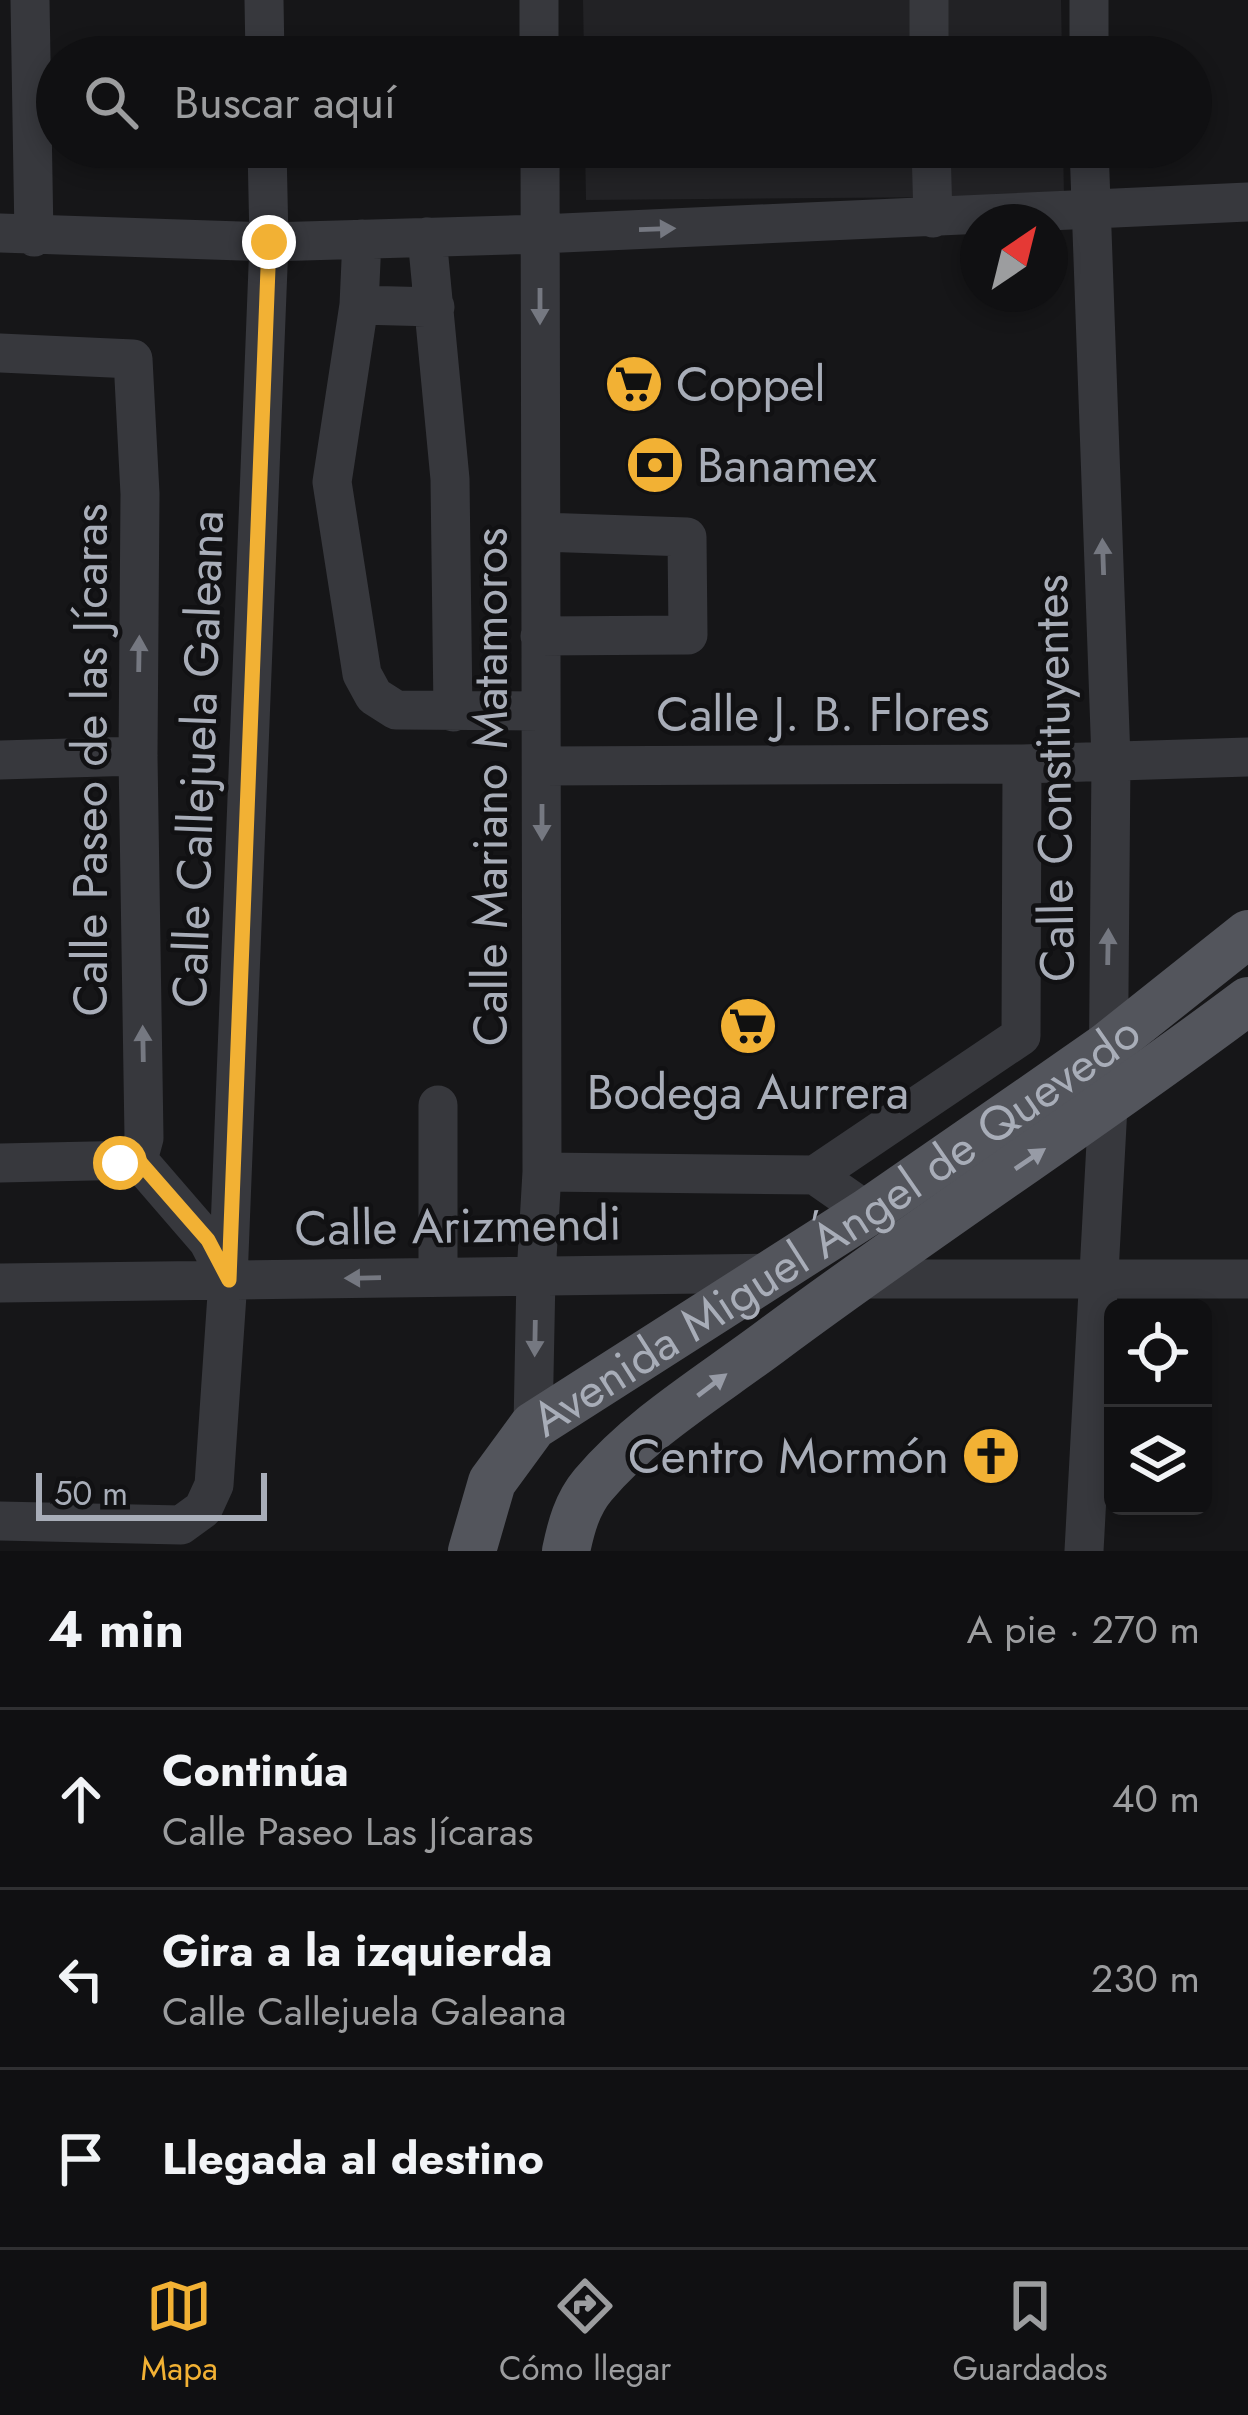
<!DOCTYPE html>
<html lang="es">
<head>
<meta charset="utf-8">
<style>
  :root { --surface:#101012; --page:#1e1e20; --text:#f1f3f6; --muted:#9c9d9f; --line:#303032; --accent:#f2b134 }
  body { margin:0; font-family:Jost,sans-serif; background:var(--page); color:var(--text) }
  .controls { position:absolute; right:36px; bottom:36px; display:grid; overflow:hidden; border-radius:18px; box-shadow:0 6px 18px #0003 }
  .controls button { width:108px; height:108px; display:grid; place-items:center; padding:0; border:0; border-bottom:3px solid var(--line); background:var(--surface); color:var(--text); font:60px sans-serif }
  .compass { position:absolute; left:960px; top:204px; width:108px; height:108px; border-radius:50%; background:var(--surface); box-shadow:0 6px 18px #0003; rotate:35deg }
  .scale { position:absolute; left:36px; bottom:30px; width:231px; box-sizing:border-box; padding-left:12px; border:6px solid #a8adb8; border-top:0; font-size:33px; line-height:42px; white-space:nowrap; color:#a8adb8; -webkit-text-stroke:9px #111113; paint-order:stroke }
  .stop { position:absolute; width:36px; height:36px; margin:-27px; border:9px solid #f2b134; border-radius:50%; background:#fff }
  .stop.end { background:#f2b134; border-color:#fff; box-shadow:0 3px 12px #0008 }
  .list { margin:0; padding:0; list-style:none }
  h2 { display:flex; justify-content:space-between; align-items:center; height:156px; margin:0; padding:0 48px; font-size:51px }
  h2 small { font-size:39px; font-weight:400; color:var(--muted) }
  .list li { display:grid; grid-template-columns:78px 1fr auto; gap:36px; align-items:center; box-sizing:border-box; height:180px; padding:0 48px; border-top:3px solid var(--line) }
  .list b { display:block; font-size:45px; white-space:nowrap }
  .list p { margin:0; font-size:39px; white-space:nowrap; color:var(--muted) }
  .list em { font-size:39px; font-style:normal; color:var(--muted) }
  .icon { flex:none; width:66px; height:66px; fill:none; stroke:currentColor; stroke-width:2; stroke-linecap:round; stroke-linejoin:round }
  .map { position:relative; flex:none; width:1248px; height:1551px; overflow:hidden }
  .search { position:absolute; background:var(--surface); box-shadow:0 6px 18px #0003; left:36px; right:36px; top:36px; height:132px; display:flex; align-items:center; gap:30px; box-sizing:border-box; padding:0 42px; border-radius:66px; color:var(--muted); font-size:45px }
  .sheet { height:696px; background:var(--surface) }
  nav { display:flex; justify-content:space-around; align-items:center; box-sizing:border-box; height:168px; border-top:3px solid var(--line); background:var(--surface); font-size:33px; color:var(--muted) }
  nav a { display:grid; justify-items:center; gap:6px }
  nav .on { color:var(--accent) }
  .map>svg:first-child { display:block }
  .built { fill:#222225 }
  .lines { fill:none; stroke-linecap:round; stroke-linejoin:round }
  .minor { stroke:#37383d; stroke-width:39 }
  .major { stroke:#53555c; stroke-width:48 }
  .oneway { fill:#757881 }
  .oneway2 { fill:#979ba6 }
  .route { stroke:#f2b134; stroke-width:15 }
  .labels { text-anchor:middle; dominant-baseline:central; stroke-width:9; stroke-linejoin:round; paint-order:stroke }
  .poi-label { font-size:48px; fill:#a8adb8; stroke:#111113; text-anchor:start }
  .street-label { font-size:48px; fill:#a8adb8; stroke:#111113 }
</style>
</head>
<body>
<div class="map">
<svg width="1248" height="1551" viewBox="0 0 1248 1551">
  <rect width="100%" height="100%" fill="#161618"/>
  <path class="built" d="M583,0H1061L1062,57H584Z
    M585,147H1063L1064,196L586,200Z"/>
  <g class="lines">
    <path class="minor" d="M30,0L34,237
      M264,0L265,57
      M539,0V57
      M929,0V57
      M1089,57V0
      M931,147L933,218
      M0,233L269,242L540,234L1248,202
      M427,237L450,479L453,712
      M362,239L359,305L332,482L362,674L374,696L396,710L540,711
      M359,305L435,307
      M0,353L133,359L140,494L138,756L144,1138L138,1160
      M540,636L688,635L687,537L541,532
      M0,760L138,756
      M542,766L1022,764L1248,757
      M438,1105V1277
      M138,1160L208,1241L228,1279
      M0,1163L138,1160
      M542,1172L815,1175L868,1212
      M815,1175L1021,1036L1022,764
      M854,1279H1248
      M0,1283L774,1273
      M533,1426L536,1275L542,1172L540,147
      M0,1521L181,1525L203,1509L214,1485L228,1280L269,242L267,147
      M1084,1551L1108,1106L1111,760L1089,147"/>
    <g class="major">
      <path id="s1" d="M472,1551L492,1482L533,1426L868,1212L1027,1102L1106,1047L1248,934"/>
      <path d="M566,1551C571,1527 577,1504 593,1485C642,1427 711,1386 771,1341C928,1224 1092,1118 1248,1001"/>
    </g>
  </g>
  <defs><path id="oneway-solid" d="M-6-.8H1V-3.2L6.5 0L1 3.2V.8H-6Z" transform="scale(3)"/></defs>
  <g class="oneway">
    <use href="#oneway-solid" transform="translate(657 229) rotate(-2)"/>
    <use href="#oneway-solid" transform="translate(540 306) rotate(90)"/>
    <use href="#oneway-solid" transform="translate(1103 557) rotate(-92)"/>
    <use href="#oneway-solid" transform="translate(139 654) rotate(-89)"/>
    <use href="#oneway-solid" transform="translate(542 822) rotate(90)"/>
    <use href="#oneway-solid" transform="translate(1108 947) rotate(-89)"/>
    <use href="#oneway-solid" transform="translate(143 1044) rotate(-91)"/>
    <use href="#oneway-solid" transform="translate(363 1278) rotate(179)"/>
    <use href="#oneway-solid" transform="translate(535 1338) rotate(91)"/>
  </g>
  <g class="oneway2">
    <use href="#oneway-solid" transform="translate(1030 1159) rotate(-34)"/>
    <use href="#oneway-solid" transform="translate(712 1385) rotate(-37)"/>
  </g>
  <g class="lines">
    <path class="route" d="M120,1163L138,1160L208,1240L229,1280L269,242"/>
  </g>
  <defs>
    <symbol id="supermarket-disc" viewBox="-11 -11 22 22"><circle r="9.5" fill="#f2b134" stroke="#111113"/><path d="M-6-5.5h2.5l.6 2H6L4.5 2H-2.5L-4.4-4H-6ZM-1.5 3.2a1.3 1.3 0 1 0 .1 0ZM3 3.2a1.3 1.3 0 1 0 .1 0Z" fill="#111"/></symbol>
    <symbol id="bank-disc" viewBox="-11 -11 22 22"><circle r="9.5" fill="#f2b134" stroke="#111113"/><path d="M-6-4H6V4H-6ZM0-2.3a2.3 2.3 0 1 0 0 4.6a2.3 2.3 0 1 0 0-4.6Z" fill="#111"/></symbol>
    <symbol id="church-disc" viewBox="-11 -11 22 22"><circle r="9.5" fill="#f2b134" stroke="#111113"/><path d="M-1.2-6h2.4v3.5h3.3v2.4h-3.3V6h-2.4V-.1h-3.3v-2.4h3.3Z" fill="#111"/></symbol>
  </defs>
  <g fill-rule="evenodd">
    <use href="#supermarket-disc" x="601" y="351" width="66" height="66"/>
    <use href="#bank-disc" x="622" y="432" width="66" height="66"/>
    <use href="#supermarket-disc" x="715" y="993" width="66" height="66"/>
    <use href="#church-disc" x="958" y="1423" width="66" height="66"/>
  </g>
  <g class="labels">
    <g class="poi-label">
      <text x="676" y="384">Coppel</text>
      <text x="697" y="465">Banamex</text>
      <text x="748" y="1092" text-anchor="middle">Bodega Aurrera</text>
      <text x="949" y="1456" text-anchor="end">Centro Mormón</text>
    </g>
    <g class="street-label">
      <text x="823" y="714">Calle J. B. Flores</text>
      <text transform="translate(198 759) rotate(-88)">Calle Callejuela Galeana</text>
      <text transform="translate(90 760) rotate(-90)">Calle Paseo de las Jícaras</text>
      <text transform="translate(1054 778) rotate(-91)">Calle Constituyentes</text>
      <text transform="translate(490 787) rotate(-90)">Calle Mariano Matamoros</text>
      <text transform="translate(458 1226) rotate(-1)">Calle Arizmendi</text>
      <text stroke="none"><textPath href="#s1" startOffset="504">Avenida Miguel Ángel de Quevedo</textPath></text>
    </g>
  </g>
</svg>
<div class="controls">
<button><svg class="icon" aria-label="locate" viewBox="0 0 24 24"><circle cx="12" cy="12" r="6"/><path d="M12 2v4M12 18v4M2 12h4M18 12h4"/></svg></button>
<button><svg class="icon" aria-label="layers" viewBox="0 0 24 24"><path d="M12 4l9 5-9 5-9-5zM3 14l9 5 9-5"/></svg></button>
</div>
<svg class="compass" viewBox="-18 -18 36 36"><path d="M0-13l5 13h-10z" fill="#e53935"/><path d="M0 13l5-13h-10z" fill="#9c9d9f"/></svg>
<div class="scale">50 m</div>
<div class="stop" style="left:120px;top:1163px"></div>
<div class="stop end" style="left:269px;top:242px"></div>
<div class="search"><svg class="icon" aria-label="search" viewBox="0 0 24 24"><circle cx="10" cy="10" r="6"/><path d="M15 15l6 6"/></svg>Buscar aquí</div>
</div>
<section class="sheet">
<h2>4 min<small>A pie · 270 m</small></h2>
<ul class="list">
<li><svg class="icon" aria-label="ahead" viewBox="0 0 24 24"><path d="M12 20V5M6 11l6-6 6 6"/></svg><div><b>Continúa</b><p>Calle Paseo Las Jícaras</p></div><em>40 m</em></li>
<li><svg class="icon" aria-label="left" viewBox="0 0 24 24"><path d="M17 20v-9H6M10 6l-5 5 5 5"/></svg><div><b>Gira a la izquierda</b><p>Calle Callejuela Galeana</p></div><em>230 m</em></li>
<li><svg class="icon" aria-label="arrive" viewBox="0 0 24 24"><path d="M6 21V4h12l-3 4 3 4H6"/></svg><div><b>Llegada al destino</b></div></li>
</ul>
</section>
<nav>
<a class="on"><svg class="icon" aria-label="map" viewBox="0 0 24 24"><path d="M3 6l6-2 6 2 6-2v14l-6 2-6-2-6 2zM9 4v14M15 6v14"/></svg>Mapa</a>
<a><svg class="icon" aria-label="directions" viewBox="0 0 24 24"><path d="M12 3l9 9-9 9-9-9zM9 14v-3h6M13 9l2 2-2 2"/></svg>Cómo llegar</a>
<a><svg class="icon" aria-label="saved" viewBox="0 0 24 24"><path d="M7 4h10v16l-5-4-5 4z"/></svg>Guardados</a>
</nav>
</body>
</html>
